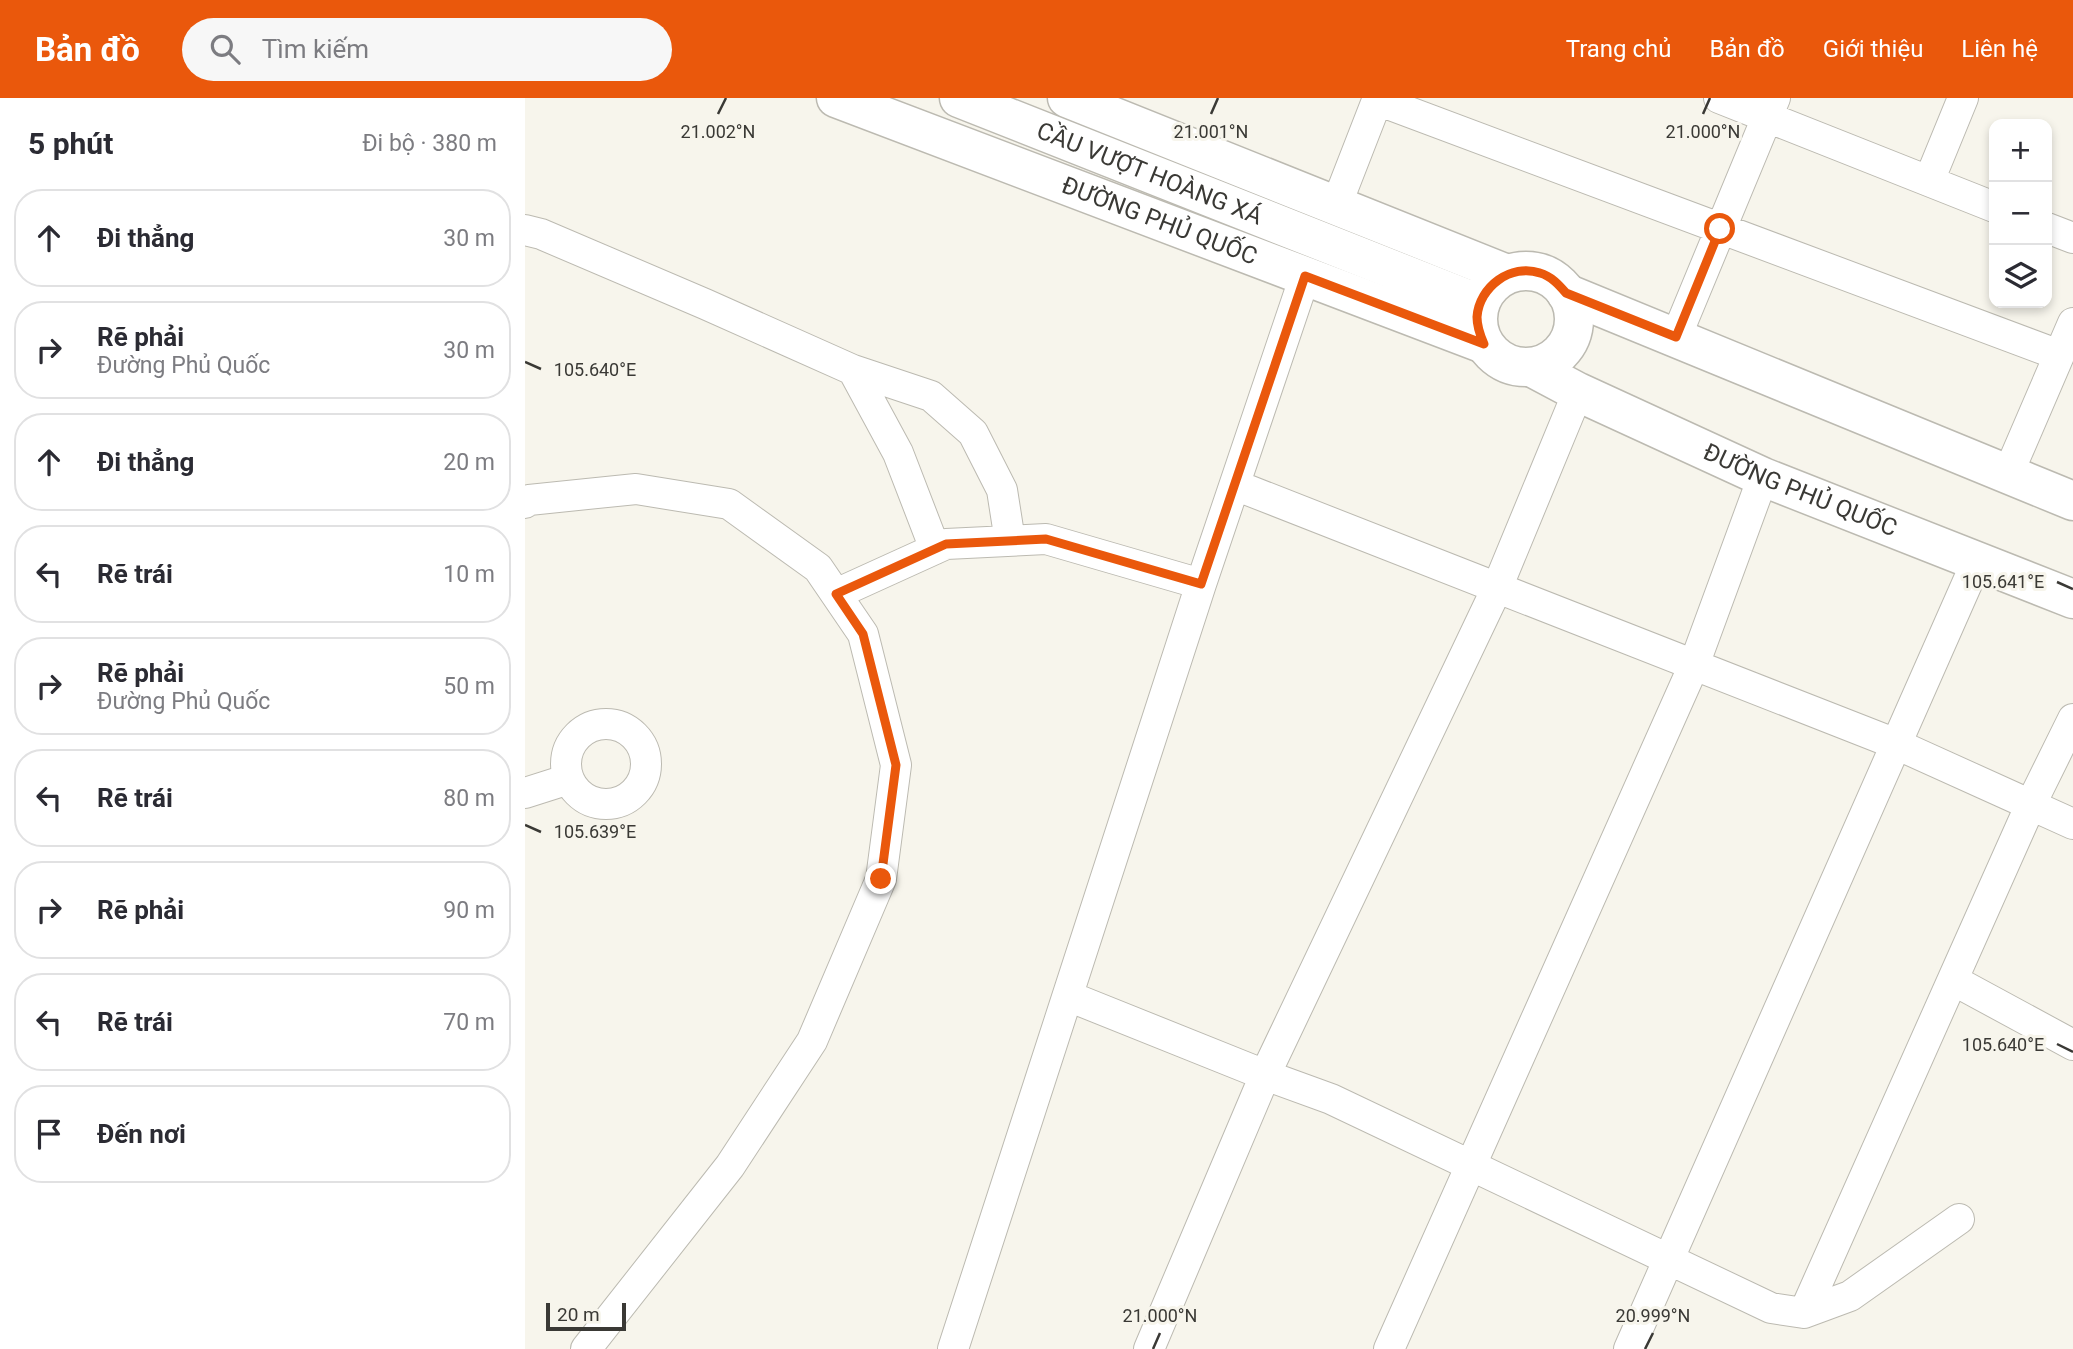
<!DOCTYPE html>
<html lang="vi">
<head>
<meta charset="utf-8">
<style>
  :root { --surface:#fff; --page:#f7f7f7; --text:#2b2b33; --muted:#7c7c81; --line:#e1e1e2; --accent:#ea580c }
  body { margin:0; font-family:Roboto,sans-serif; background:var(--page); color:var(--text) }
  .controls { position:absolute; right:21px; top:21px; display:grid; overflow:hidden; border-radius:14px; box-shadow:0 4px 10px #0003 }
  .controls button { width:63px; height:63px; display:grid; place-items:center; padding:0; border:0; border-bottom:2px solid var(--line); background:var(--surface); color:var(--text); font:35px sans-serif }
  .scale { position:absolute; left:21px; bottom:18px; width:80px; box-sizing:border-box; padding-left:7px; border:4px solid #3a3935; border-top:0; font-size:19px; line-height:24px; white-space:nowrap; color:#3a3935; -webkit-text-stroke:5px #f7f5ec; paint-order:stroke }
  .stop { position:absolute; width:21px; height:21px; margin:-16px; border:5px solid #ea580c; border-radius:50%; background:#fff }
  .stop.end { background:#ea580c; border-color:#fff; box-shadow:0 2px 7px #0008 }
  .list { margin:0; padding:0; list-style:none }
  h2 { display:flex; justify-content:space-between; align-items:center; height:91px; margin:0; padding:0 28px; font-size:30px }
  h2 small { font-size:23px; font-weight:400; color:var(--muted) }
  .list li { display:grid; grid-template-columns:46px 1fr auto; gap:21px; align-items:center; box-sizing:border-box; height:98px; margin:0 14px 14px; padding:0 14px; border:2px solid var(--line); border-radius:28px }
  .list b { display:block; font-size:26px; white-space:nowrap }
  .list p { margin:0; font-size:23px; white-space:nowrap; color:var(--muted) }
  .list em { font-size:23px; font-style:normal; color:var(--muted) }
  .icon { flex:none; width:38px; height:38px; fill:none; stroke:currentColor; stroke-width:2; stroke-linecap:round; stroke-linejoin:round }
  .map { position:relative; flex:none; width:1548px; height:1251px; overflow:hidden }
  header { display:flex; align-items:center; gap:42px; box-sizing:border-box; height:98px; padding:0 35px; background:var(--accent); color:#fff }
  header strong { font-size:33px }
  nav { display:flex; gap:38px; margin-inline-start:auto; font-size:24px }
  .search { width:490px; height:63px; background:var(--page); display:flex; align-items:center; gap:18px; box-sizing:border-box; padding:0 24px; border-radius:38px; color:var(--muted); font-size:26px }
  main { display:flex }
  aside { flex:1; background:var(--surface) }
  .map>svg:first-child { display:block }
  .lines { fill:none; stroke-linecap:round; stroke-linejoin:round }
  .street-casing { stroke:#bcbab1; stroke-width:32 }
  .secondary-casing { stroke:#bcbab1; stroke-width:41 }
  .street { stroke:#fff; stroke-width:30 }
  .secondary { stroke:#fff; stroke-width:38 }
  .route { stroke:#ea580c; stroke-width:9 }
  .ticks { fill:none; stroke:#3a3935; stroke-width:2.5 }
  .labels { text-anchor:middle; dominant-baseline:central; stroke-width:6; stroke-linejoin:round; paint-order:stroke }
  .street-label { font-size:24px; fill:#3a3935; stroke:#f7f5ec }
  .ticks-label { font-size:18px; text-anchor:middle; fill:#3a3935; stroke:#f7f5ec; stroke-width:6; stroke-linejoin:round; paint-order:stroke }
</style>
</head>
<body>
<header>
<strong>Bản đồ</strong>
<div class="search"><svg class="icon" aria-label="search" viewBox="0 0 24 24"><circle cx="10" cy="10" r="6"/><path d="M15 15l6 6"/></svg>Tìm kiếm</div>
<nav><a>Trang chủ</a><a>Bản đồ</a><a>Giới thiệu</a><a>Liên hệ</a></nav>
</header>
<main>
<aside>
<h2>5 phút<small>Đi bộ · 380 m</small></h2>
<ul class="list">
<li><svg class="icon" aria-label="ahead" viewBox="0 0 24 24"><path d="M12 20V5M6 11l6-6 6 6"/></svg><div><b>Đi thẳng</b></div><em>30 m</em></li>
<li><svg class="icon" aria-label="right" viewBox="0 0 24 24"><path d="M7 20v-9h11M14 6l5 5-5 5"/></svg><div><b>Rẽ phải</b><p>Đường Phủ Quốc</p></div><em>30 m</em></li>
<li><svg class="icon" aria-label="ahead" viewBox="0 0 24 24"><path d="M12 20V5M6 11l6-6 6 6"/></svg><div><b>Đi thẳng</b></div><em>20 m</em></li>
<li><svg class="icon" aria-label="left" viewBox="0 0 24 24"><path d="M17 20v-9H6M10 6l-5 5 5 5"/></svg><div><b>Rẽ trái</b></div><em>10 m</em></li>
<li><svg class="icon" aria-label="right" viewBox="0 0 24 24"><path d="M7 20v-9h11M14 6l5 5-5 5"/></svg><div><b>Rẽ phải</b><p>Đường Phủ Quốc</p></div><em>50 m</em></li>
<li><svg class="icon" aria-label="left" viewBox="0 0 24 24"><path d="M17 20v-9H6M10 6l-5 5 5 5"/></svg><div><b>Rẽ trái</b></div><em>80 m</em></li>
<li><svg class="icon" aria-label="right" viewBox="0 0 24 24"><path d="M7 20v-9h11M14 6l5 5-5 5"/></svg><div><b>Rẽ phải</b></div><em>90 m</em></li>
<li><svg class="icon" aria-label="left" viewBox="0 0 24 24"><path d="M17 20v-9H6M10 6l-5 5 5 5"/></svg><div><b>Rẽ trái</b></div><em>70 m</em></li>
<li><svg class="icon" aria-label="arrive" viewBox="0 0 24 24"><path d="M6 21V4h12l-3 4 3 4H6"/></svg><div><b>Đến nơi</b></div></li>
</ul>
</aside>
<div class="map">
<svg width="1548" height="1251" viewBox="0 0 1548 1251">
  <rect width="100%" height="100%" fill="#f7f5ec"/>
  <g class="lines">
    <defs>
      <path id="street" d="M1194,0L1469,109
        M852,2L1534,257
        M1404,83L1438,0
        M811,108L853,0
        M1522,130L1548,140
        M0,132L16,136L180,206L328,272L373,355L410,451
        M1151,239L1250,0
        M328,272L406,298L448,335L477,392L485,443
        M1483,376L1548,225
        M710,387L1371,646L1548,726
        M0,405L4,402L111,391L204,406L293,470L338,536L371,667L356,781L287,943L205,1068L61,1251
        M311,496L421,446L521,441L676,486
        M41 666a40 40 0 1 1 80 0a40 40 0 1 1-80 0Z
        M0,695L44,681
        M1428,882L1548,947
        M543,898L740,977L806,1001L1246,1210L1279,1215L1325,1198L1434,1121
        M1279,1215L1506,706L1548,621
        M428,1251L676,486L780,178
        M624,1251L740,977L972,490L1053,294
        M864,1251L1169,567L1238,379
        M1104,1251L1452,463"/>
      <g id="secondary">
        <path id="s1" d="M311,0L959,246"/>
        <path id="s2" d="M434,0L955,206"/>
        <path d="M542,0L982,176"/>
        <circle cx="1001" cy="221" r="48"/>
        <path d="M1041,195L1548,403"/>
        <path id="s3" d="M1008,270L1053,294L1238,379L1548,501"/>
      </g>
    </defs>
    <use href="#street" class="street-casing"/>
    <use href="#secondary" class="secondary-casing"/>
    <use href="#street" class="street"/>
    <use href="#secondary" class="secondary"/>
  </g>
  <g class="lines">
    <path class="route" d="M356,781L371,667L338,536L311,496L421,446L521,441L676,486L780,178L959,246C955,237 952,229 952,219C954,189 986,165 1015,175C1026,178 1034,187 1041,195L1151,239L1195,131"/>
  </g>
  <path class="ticks" d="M193,16L201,0M686,16L693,0M1178,16L1185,0M0,264L16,271M1532,484L1548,491M0,727L16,734M1532,946L1548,954M628,1251L635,1235M1120,1251L1128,1235"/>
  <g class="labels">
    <g class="street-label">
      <text stroke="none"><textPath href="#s2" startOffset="205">CẦU VƯỢT HOÀNG XÁ</textPath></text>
      <text stroke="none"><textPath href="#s1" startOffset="346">ĐƯỜNG PHỦ QUỐC</textPath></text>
      <text stroke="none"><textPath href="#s3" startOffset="294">ĐƯỜNG PHỦ QUỐC</textPath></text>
    </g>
  </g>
  <g class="ticks-label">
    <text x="193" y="40">21.002°N</text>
    <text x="686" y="40">21.001°N</text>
    <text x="1178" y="40">21.000°N</text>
    <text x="70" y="278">105.640°E</text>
    <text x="1478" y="490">105.641°E</text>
    <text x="70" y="740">105.639°E</text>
    <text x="1478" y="953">105.640°E</text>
    <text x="635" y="1224">21.000°N</text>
    <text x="1128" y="1224">20.999°N</text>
  </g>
</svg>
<div class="controls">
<button>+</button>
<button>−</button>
<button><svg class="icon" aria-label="layers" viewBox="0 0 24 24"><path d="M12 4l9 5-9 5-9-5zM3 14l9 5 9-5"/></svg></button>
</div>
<div class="scale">20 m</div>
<div class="stop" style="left:1195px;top:131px"></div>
<div class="stop end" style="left:356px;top:781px"></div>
</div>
</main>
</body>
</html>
